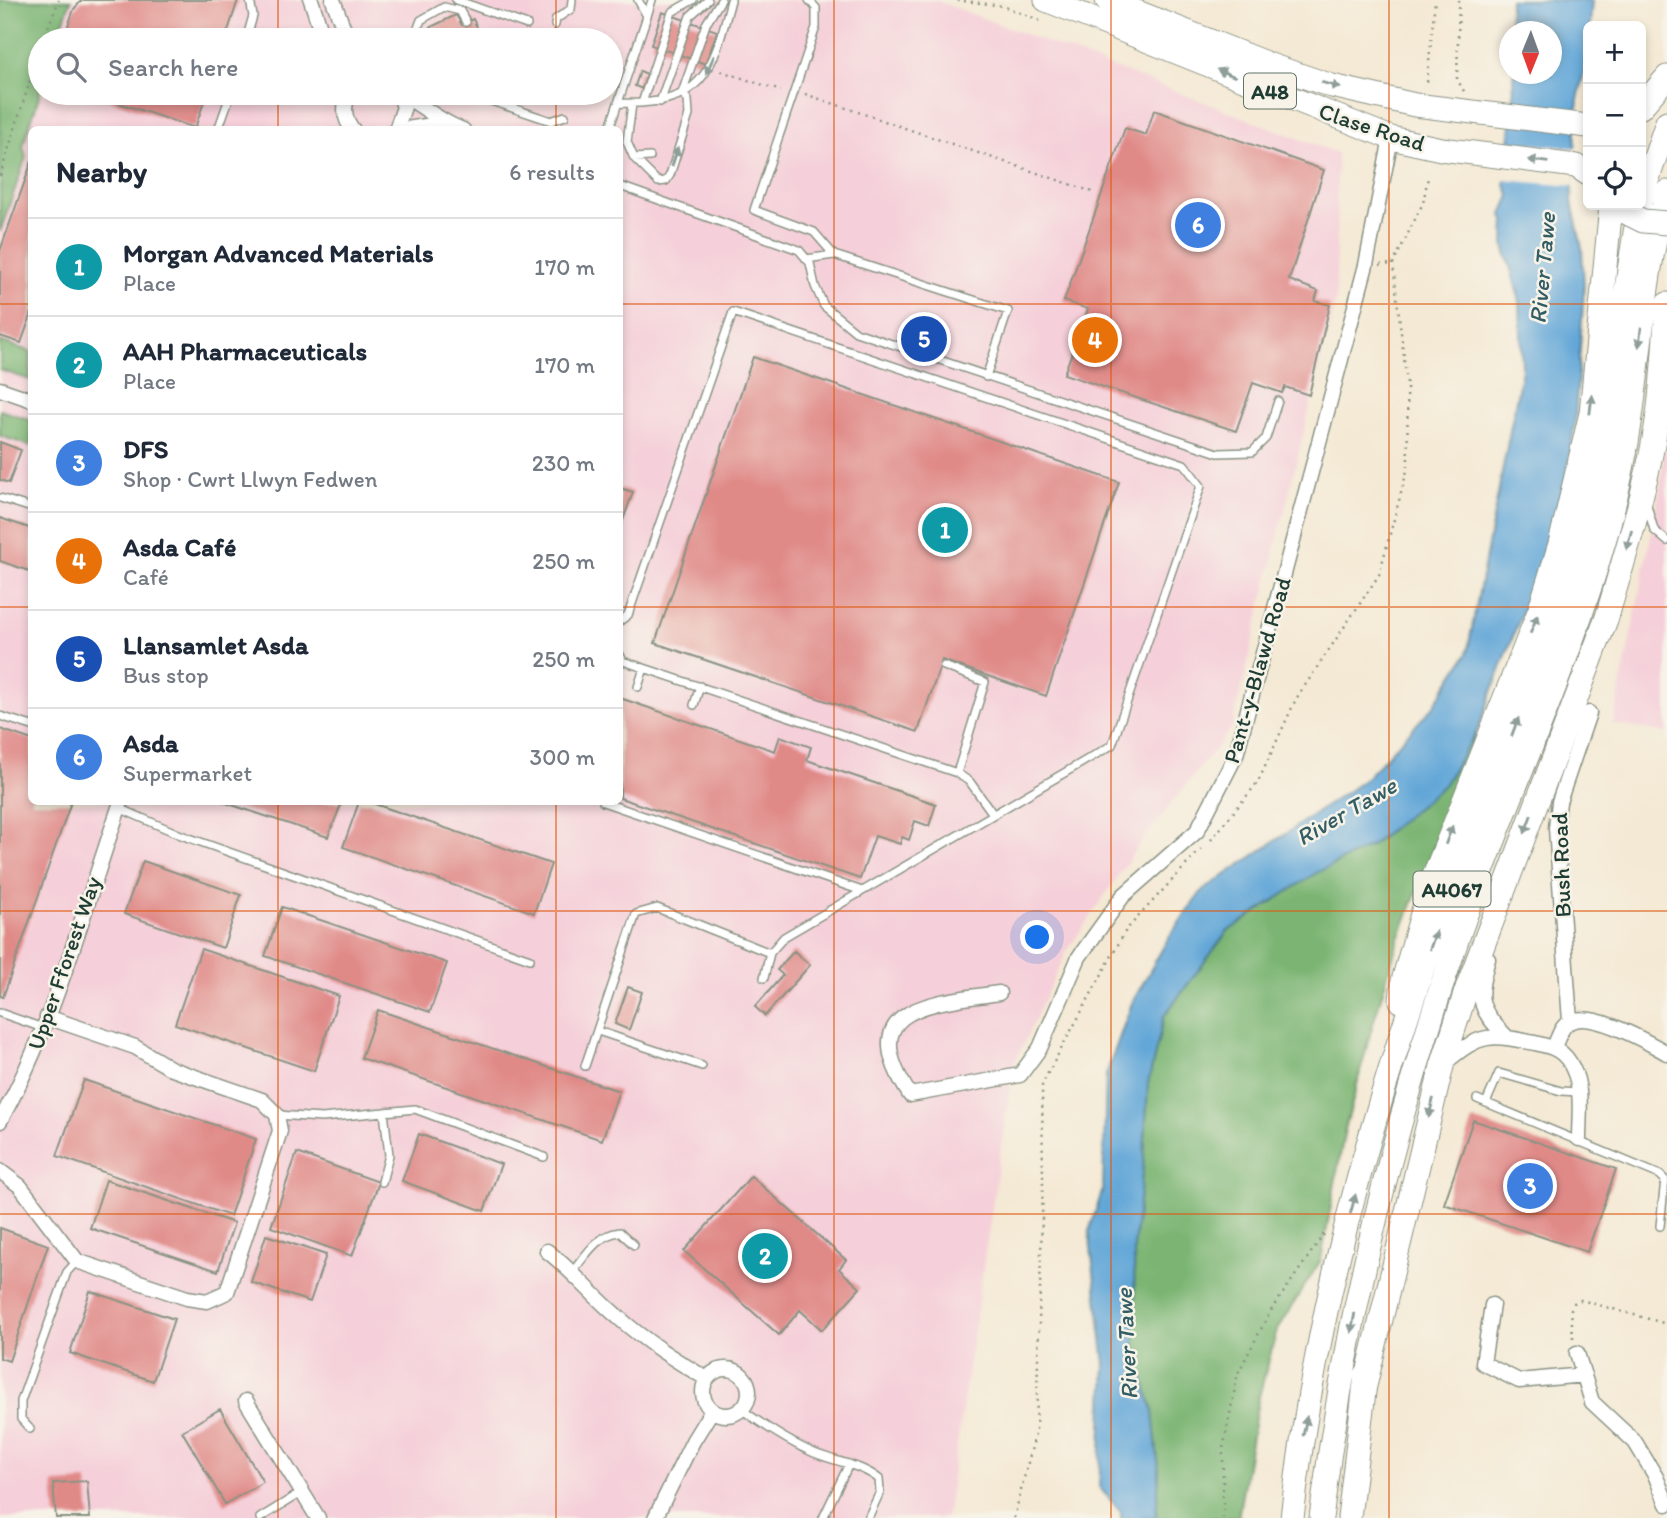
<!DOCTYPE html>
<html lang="en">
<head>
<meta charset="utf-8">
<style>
  :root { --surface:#fff; --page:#f2f2f3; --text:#1f2937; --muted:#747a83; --line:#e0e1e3; --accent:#b5179e }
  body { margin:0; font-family:Itim,sans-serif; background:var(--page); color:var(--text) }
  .controls { position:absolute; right:21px; top:21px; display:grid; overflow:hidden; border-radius:10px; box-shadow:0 4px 10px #0003 }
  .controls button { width:63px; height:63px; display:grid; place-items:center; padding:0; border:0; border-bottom:2px solid var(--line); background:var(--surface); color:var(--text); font:35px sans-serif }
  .compass { position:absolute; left:1499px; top:21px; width:63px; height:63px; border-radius:50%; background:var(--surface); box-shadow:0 4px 10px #0003; rotate:181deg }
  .you { position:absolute; left:1038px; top:938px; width:24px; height:24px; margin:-18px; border:5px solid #fff; border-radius:50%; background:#1a73e8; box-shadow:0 0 0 10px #1a73e833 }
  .badge { display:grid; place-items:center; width:46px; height:46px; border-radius:50%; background:var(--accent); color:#fff; font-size:23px; font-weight:700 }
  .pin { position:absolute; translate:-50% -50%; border:4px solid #fff; box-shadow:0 2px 7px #0006 }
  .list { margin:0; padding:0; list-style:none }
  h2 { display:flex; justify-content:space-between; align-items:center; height:91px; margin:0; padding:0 28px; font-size:30px }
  h2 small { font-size:23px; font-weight:400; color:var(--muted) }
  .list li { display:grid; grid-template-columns:46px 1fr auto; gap:21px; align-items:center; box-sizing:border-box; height:98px; padding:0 28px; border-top:2px solid var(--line) }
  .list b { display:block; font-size:26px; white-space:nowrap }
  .list p { margin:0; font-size:23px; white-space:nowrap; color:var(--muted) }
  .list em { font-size:23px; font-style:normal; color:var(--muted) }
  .icon { flex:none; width:38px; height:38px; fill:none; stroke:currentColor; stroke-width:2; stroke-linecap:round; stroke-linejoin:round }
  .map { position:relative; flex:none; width:1667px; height:1518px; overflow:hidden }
  .search { position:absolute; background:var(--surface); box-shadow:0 4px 10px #0003; left:28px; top:28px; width:595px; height:77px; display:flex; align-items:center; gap:18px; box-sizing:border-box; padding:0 24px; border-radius:38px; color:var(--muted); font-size:26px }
  .panel { position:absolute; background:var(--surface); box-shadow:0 4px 10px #0003; left:28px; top:126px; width:595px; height:679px; border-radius:10px }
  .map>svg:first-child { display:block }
  .built { fill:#f5cfd9; fill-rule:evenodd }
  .forest { fill:#7cb573; stroke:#4e7954; stroke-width:2 }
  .water { fill:#63a7d8; stroke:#417286; stroke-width:2 }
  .pier { fill:#f4e9d4 }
  .building { fill:#e08a88 }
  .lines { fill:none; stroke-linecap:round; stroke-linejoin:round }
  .service-casing { stroke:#8a9384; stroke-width:10 }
  .minor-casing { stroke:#8a9384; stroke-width:17 }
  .primary-casing { stroke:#8a9384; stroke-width:25 }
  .path { stroke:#8a9384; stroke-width:2.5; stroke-dasharray:2 5; stroke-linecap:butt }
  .service { stroke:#fff; stroke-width:7 }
  .minor { stroke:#fff; stroke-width:14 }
  .primary { stroke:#fff; stroke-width:23 }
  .primary-bridge-casing { stroke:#8a9384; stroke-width:25; stroke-linecap:butt }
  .primary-bridge { stroke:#fff; stroke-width:23 }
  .oneway { fill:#8f9e9a }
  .grid { fill:none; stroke:#de580e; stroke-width:2; stroke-opacity:0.55 }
  .labels { text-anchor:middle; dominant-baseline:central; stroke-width:5; stroke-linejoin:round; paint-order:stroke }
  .shield { fill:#f7f3e8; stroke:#60746a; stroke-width:2 }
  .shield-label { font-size:21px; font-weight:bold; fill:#1f3d34 }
  .street-label { font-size:23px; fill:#1f3d34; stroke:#f7f3e8 }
  .water-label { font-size:24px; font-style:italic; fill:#335d65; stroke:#f7f3e8 }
</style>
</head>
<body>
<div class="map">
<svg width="1667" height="1518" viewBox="0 0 1667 1518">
  <rect width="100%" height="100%" fill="#f7f3e8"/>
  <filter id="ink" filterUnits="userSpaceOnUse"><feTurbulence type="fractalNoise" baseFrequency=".0143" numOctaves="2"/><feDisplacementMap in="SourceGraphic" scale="14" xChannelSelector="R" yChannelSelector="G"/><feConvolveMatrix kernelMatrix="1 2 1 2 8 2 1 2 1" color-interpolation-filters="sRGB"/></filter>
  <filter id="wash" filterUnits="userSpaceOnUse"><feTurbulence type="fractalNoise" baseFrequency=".00686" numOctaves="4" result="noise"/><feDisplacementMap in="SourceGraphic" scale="28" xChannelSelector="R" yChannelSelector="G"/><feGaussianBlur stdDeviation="1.57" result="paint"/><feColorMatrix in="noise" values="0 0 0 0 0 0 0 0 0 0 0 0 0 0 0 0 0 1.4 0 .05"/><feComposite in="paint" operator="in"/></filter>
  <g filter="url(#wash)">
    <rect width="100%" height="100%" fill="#f4e9d4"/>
    <path class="built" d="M0,0H935L1337,153L1336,299L1232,727L1141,842L1067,951L1013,1066L946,1518H0ZM40,40H611V93H40ZM32,130H620V802H32Z
      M1667,430V733L1613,724L1659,496Z"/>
    <path class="forest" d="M0,0H71L57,40H40V93L23,146L26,157L0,232Z
      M0,341L31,352L30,380L0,370Z
      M0,410L31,420V446L0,436Z
      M1478,729L1397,944L1372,1027L1344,1134L1321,1260L1277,1330L1258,1400L1238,1518H1156L1159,1472L1153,1412L1135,1345L1134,1247L1144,1156L1148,1083L1164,1016L1228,931L1316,873L1371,846L1444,785Z"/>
    <path class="water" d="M1510,0H1592L1588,51L1578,100L1572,202L1582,248L1584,289L1575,421L1567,474L1548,544L1478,729L1444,785L1371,846L1316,873L1228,931L1164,1016L1148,1083L1144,1156L1134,1247L1135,1345L1153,1412L1159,1472L1156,1518H1121V1512L1099,1487L1105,1364L1089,1231L1103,1189L1106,1075L1132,1003L1169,937L1202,891L1364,780L1433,707L1467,654L1522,369L1520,301L1504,246L1505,220L1502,214L1510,196L1505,184L1514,94L1513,74H1552V32H1510L1509,38Z"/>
    <path class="pier" d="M1506,142L1577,148L1574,186L1502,180Z"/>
    <g id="blocks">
      <path class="building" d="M82,0H238L225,40H63L74,9Z
        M662,12L717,31L706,64L651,45Z
        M456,15L462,25L473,19L480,34L469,40H438L431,27Z
        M640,71L647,74L642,89L635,86Z
        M88,93H207L195,128Z
        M1154,110L1324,170L1289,280L1318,291L1315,301L1330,305L1309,395L1285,387L1282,393L1253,383L1236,431L1064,374L1088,309L1064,301L1125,128L1146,135Z
        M32,161V312L21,343L0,336V251Z
        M753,357L1119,482L1046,696L942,660L918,732L655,643Z
        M0,442L21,450L9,483L0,480Z
        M620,488L633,492L620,529Z
        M0,518L32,529V572L0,561Z
        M620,698L775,751L780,736L811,747L807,760L936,804L929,826L915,821L909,840L902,837L900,844L875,836L860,879L620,798Z
        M0,729L32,740V802H71L3,997L0,996Z
        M223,802H342L328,837Z
        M359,802H369L551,864L534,913L343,847Z
        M143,861L241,895L223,948L124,914Z
        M282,907L447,963L430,1012L265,956Z
        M201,949L339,996L314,1071L175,1024Z
        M794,951L810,965L765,1016L755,1007L783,975L777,970Z
        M628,987L642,992L629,1030L615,1024Z
        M378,1010L619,1091L602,1140L361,1058Z
        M84,1080L256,1139L230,1216L57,1156Z
        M1473,1120L1616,1169L1587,1252L1444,1204Z
        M419,1134L501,1164L484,1211L402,1181Z
        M297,1153L379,1182L352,1256L271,1227Z
        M751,1176L846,1260L839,1269L860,1288L822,1330L800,1310L779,1335L684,1251Z
        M106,1180L234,1223L218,1271L90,1228Z
        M0,1228L48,1245L9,1361L0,1358Z
        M266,1235L326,1255L310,1302L251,1282Z
        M90,1291L174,1319L153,1381L70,1353Z
        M220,1409L263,1482L225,1504L182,1431Z
        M87,1481L90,1518H56L53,1483Z"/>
    </g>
  </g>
  <g filter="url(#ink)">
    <use href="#blocks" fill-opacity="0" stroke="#8a9384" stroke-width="2"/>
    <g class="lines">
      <defs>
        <path id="service" d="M456,0L527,25
          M638,0L647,16L652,0
          M809,0L816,8V27L754,210L814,232L834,255
          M555,25L556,19L571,9L572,0
          M474,37L477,40
          M246,40L253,16L250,0
          M419,40L416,33L421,20L444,7L460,11L466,22
          M468,93L551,121L565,116
          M660,102L690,16L708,0
          M618,103C703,106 712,74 731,0
          M642,103L672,12L693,0
          M632,104L627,142L634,158L650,157
          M218,130L231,93
          M609,130L647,16
          M634,158L658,182L666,181L670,175L689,115L688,100L682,93L706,24L721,0
          M620,186L799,250L810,263L815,286L824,306L856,332L1218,453L1252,452L1266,438L1278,401
          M806,259L834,255L1008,311L986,377
          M0,498L32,508
          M1647,505L1654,530L1667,541
          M620,621L628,615L733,312L1184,464L1201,486L1112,745L784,937L770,953L764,978
          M620,655L623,661L957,773L970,782L993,814
          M944,666L985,682L957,773
          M638,687L644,668
          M694,705L700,686
          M0,716L32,726
          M603,802L862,891
          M119,808L181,835L530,959
          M0,1013L43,1028
          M598,1031L702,1066
          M585,1066L636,914L657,908L770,953
          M1477,1099L1660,1175L1665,1180L1660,1226
          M1486,1103L1499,1073L1561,1091L1579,1092
          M277,1115L322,1118L415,1109L544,1157
          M382,1182L389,1155L384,1112
          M573,1271C586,1255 598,1234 620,1232L634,1245
          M741,1409C763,1425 787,1441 812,1452C835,1462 860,1464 879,1479L880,1492L868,1518
          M30,1429L21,1419V1401L67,1272L77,1261
          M260,1518L302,1492
          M823,1518L849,1464"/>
        <path id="minor" d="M311,0L324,40
          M333,0L348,40
          M350,93C343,105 343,118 353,130
          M400,93C422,105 440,122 463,130
          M396,130L404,107L399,93
          M401,130L445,123
          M0,389L32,400
          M1488,959C1478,996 1476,1008 1505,1035
          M999,993C934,1003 851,1005 910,1095L1020,1075L1040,1048L1079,957L1123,896L1197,831L1236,755L1366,265L1391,138
          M1570,1021L1556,828L1559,802L1589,713
          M1554,1047C1558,1039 1560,1028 1568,1023C1589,1008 1647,1042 1667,1053
          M1445,1063C1481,1032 1491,1034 1535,1043C1553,1047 1565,1050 1573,1069C1583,1089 1579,1117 1579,1139
          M0,1121C55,1022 84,908 121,802
          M0,1171L20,1186L77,1261L187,1298L207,1301L227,1292L280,1131L277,1115L262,1100L172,1069L135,1047L47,1017
          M547,1251C573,1271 593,1296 618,1317C646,1342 675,1360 707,1379
          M1492,1305L1483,1363L1519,1381L1584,1375
          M1577,1353L1592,1402L1635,1442L1656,1477L1667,1504
          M703 1392a23 23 0 1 1 46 0a23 23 0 1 1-46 0Z
          M246,1401L318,1518
          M655,1518L693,1441L712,1410"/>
        <path id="primary" d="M1046,0L1391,138L1441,149L1576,166L1588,174
          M1107,0L1273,66L1332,86L1415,105L1588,126
          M1641,107L1667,77
          M1641,199L1667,122
          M1401,1001L1403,981L1430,886L1540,609L1560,544L1591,413L1611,205
          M1364,1390L1442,1066L1467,988L1607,617C1627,548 1650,478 1659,407C1663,373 1665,338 1667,304
          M1292,1518C1314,1319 1369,1122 1435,934C1480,809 1537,688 1576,562C1612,445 1617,324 1640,205
          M1321,1518C1345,1322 1393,1127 1457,940C1500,814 1558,693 1597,565C1612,517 1624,467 1631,417C1642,341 1645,266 1667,192
          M1349,1518L1366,1375"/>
      </defs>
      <use href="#service" class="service-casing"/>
      <use href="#minor" class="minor-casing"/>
      <use href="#primary" class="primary-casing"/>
      <path class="path" d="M957,0L1003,6L1041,21
        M1459,0L1457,79L1465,93
        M43,40L59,0
        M721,71L781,91
        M1427,82L1435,0
        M805,94L1096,193
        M0,176L40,49
        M1380,265L1393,264
        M1211,840L1258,782L1296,699L1379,575L1408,467L1407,384L1393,264L1423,203L1428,177
        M1573,1338L1571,1309L1574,1303L1581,1300L1667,1324
        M1014,1518L1036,1431L1043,1182L1042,1084L1126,930L1201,849
        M1223,1518V1449L1238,1373L1270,1312L1324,1234"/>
      <use href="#service" class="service"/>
      <use href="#minor" class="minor"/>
      <use href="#primary" class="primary"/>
      <defs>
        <path id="primary-bridge" d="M1627,213L1643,221L1667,223"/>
      </defs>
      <use href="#primary-bridge" class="primary-bridge-casing"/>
      <use href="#primary-bridge" class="primary-bridge"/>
    </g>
    <defs><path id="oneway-solid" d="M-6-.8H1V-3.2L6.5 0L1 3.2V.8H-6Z" transform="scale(1.75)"/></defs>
    <g class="oneway">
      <use href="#oneway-solid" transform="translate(710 65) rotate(114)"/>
      <use href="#oneway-solid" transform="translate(1226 73) rotate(-158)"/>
      <use href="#oneway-solid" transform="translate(1331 85) rotate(16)"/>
      <use href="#oneway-solid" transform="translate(675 157) rotate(-72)"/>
      <use href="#oneway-solid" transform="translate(1538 161) rotate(-173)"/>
      <use href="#oneway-solid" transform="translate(1640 337) rotate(97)"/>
      <use href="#oneway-solid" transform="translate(1591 404) rotate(-83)"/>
      <use href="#oneway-solid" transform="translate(1629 540) rotate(105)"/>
      <use href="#oneway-solid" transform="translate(1534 624) rotate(-69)"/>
      <use href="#oneway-solid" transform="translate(1515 727) rotate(-69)"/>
      <use href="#oneway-solid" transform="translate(1528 824) rotate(110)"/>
      <use href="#oneway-solid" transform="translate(1449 835) rotate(-69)"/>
      <use href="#oneway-solid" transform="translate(1433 940) rotate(-71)"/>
      <use href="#oneway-solid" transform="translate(1431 1108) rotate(104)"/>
      <use href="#oneway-solid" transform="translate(1353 1204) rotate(-75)"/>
      <use href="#oneway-solid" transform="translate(1353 1323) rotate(100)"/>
      <use href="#oneway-solid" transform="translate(1305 1426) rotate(-79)"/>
    </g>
  </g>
  <path class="grid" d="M278,0V40M556,0V40M834,0V1518M1111,0V1518M1389,0V1518M278,93V130M556,93V130M0,304H32M620,304H1667M0,607H32M620,607H1667M278,802V1518M556,802V1518M0,911H1667M0,1214H1667"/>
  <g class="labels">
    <g class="shield">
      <rect x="1244" y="73.5" width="52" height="35" rx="5"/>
      <rect x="1413.5" y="871.5" width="77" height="35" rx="5"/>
    </g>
    <g class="shield-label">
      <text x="1270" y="91">A48</text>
      <text x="1452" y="889">A4067</text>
    </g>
    <g class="street-label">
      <text transform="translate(1372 127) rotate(18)">Clase Road</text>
      <text transform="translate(1257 670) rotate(-74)">Pant-y-Blawd Road</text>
      <text transform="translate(1561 865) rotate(-92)">Bush Road</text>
      <text transform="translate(64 963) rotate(-71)">Upper Fforest Way</text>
    </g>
    <g class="water-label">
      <text transform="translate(1542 268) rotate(-85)">River Tawe</text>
      <text transform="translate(1346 811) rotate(-30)">River Tawe</text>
      <text transform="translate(1126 1344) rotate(-93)">River Tawe</text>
    </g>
  </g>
</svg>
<div class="controls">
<button>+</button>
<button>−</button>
<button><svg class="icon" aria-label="locate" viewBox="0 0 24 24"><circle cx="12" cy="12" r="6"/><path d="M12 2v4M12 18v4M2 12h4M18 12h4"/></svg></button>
</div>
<svg class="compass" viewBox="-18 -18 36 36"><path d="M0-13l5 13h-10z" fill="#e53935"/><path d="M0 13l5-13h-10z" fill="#747a83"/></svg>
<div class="you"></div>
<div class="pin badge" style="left:945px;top:530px;background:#0f9aa8">1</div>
<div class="pin badge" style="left:765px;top:1256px;background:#0f9aa8">2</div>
<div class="pin badge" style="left:1530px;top:1186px;background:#3f7fe0">3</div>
<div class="pin badge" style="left:1095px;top:340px;background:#e8710a">4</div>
<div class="pin badge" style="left:924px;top:339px;background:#1a4fb4">5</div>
<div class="pin badge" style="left:1198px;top:225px;background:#3f7fe0">6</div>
<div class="search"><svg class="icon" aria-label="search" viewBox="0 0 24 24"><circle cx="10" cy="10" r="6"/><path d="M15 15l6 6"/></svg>Search here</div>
<section class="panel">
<h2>Nearby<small>6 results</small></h2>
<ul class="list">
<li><span class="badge" style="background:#0f9aa8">1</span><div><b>Morgan Advanced Materials</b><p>Place</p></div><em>170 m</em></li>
<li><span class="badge" style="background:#0f9aa8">2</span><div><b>AAH Pharmaceuticals</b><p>Place</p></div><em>170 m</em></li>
<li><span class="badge" style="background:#3f7fe0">3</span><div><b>DFS</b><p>Shop · Cwrt Llwyn Fedwen</p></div><em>230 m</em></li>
<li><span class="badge" style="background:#e8710a">4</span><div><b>Asda Café</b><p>Café</p></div><em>250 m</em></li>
<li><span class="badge" style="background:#1a4fb4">5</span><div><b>Llansamlet Asda</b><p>Bus stop</p></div><em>250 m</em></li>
<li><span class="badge" style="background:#3f7fe0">6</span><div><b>Asda</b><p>Supermarket</p></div><em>300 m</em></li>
</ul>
</section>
</div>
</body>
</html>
